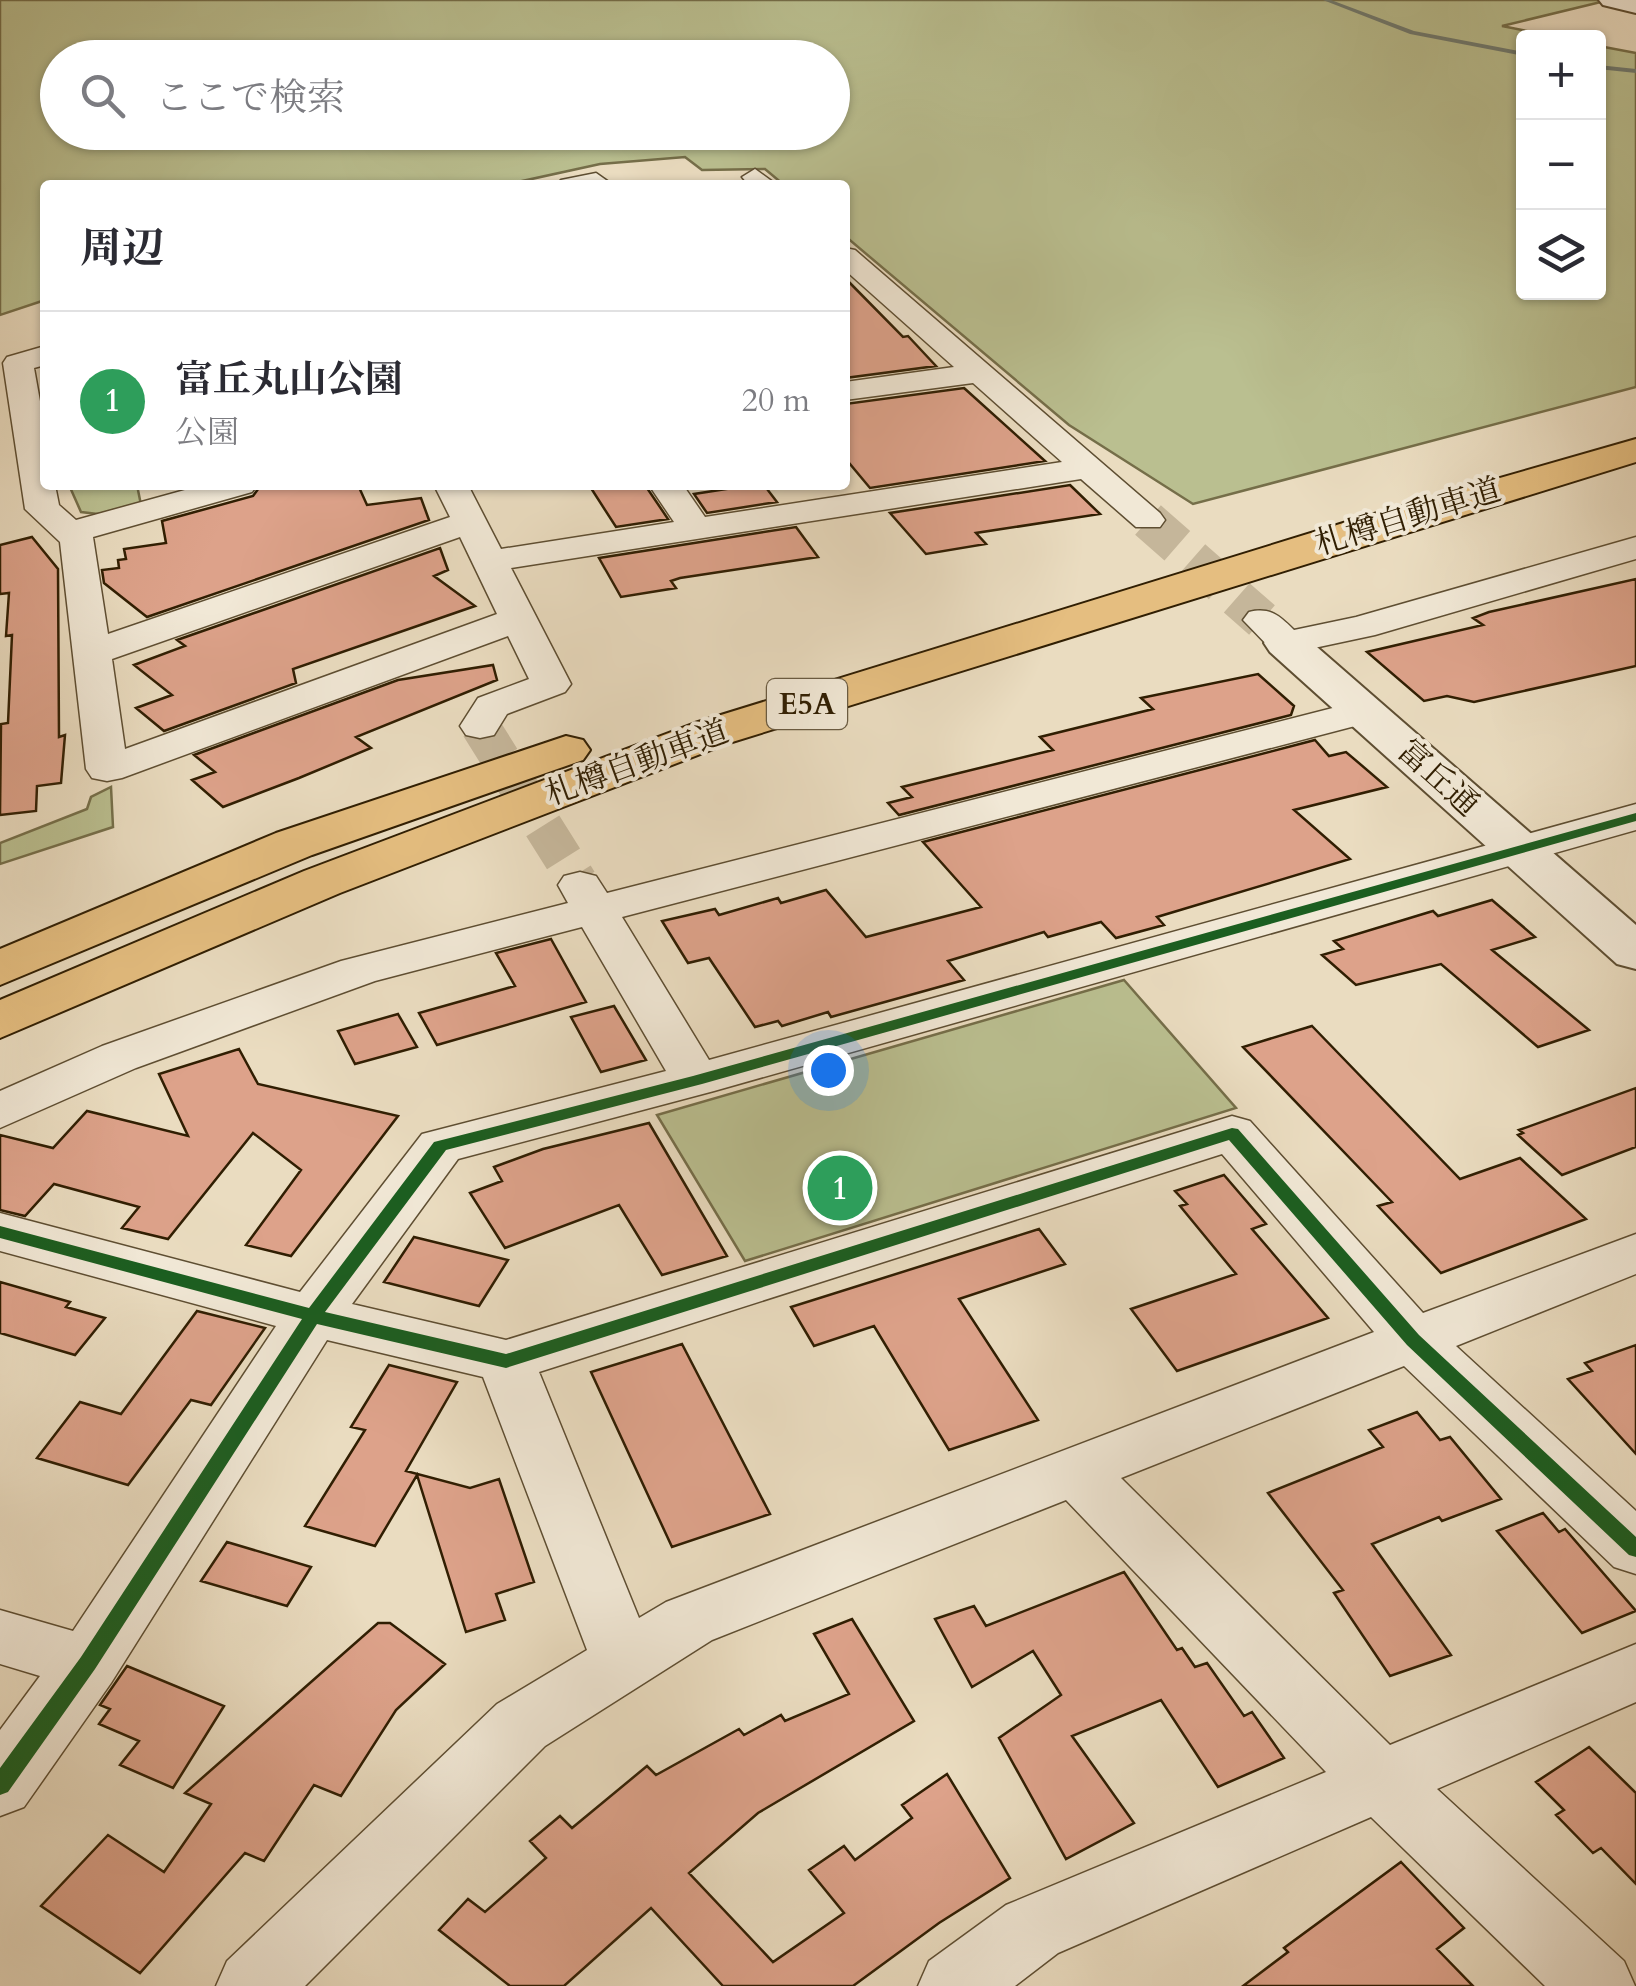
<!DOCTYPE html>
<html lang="ja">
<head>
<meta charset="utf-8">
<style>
  :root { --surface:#fff; --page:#f2f2f3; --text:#2b2b33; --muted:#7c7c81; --line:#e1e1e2; --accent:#0f766e }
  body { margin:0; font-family:Cardo,"Noto Serif JP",serif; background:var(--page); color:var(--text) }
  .controls { position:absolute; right:30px; top:30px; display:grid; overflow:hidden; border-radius:10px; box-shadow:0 2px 8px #0004 }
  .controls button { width:90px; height:90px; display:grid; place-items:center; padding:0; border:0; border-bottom:2px solid var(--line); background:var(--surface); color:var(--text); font:50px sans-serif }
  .you { position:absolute; left:828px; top:1070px; width:35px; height:35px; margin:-25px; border:8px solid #fff; border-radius:50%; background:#1a73e8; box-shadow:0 0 0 15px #1a73e833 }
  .badge { display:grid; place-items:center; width:65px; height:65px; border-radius:50%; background:var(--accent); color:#fff; font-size:32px; font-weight:700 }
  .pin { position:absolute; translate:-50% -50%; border:5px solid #fff; box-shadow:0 2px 10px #0006 }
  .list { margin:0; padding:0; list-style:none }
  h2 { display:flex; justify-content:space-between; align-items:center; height:130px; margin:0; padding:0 40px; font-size:42px }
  h2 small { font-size:32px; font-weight:400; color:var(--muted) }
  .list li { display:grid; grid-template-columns:65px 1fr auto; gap:30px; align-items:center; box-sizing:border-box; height:180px; padding:0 40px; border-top:2px solid var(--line) }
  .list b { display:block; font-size:38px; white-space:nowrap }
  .list p { margin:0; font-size:32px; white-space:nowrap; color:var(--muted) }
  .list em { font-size:32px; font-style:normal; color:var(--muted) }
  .icon { flex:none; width:55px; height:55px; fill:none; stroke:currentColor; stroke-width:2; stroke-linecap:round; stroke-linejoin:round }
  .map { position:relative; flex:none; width:1636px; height:1986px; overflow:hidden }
  .search { position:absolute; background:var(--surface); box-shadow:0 2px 8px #0004; left:40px; top:40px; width:810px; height:110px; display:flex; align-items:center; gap:25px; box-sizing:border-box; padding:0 35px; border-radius:55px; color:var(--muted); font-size:38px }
  .panel { position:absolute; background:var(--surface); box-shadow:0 2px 8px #0004; left:40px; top:180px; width:810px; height:310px; border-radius:10px }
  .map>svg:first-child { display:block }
  .green { fill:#babf90; stroke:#756e49; stroke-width:2.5; fill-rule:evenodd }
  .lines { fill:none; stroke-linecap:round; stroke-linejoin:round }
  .stream { fill:#707b71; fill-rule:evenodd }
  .building { fill:#dda28a; stroke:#301e02; stroke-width:2.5 }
  .minor-tunnel { stroke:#c5b69a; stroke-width:39; stroke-dasharray:39 20; stroke-linecap:butt }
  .minor-casing { stroke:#5e4e32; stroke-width:3 }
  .tertiary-casing { stroke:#5e4e32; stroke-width:4 }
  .motorway-casing { stroke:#301e02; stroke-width:4 }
  .minor { fill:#f1e8d6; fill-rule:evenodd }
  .tertiary { fill:#f1e8d6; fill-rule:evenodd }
  .motorway { fill:#e5be80; fill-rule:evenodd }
  .cycleway-casing { stroke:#f1e8d6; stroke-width:6 }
  .cycleway { fill:#1b5e20; fill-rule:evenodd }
  .labels { text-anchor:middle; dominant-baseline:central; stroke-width:8; stroke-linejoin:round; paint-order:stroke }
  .shield { fill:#f1e8d6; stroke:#6a5b42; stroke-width:2.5 }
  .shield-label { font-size:30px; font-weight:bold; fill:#301e02 }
  .street-label { font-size:32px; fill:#301e02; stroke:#f1e8d6 }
</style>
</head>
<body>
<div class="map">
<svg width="1636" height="1986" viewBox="0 0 1636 1986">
  <rect width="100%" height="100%" fill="#eadcc0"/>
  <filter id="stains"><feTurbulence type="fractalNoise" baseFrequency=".002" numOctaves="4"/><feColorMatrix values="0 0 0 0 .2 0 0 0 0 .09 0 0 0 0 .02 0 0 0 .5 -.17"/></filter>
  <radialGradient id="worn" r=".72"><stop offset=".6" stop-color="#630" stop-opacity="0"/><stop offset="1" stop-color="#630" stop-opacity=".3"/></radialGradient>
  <path class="green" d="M0,0H1609L1502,26L1557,37L1524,38V292H1598L1599,46L1636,53V387L1193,504L1069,425L845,236V185H784L765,169L702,170L685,157L600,164L504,185H45V300L0,315ZM58,58H832V132H58Z
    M69,485H137L141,505L98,514L81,512Z
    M111,787L113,827L0,864V843L87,809L91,797Z
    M1124,980L1236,1108L745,1261L657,1115Z"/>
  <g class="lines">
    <path class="stream" d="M1323,0H1331L1414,31L1524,52V56L1410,34Z
      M1598,65L1636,69V73L1598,69Z"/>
  </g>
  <path class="building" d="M845,278L903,337L908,336L936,366L845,378Z
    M964,388L1045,461L870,488L845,458V404Z
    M261,485H358L367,505L421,498L429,520L147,617L104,583L102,570L119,568L118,560L126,559L124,549L166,543L162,521L253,496Z
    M589,485H645L668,519L616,527Z
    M752,485H764L777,502L707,513L694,494Z
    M1070,485L1100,514L976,533L986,544L926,554L890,513Z
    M796,527L818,557L680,578L671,581L676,588L621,597L599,558Z
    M32,537L58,569L59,737L65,735L61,783L37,786L36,811L0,815L1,724L8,723L12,635L6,636L9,593L0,594V545Z
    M440,548L448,570L434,576L475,606L293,669L296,683L164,731L136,708L172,695L134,665L185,646L177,640Z
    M1636,579V666L1474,702L1447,696L1424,701L1367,652L1483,625L1473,618L1489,612Z
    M493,665L497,680L356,737L371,748L299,778L223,807L192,780L215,772L194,755L398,680Z
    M1258,674L1294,706L1291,715L899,815L888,803L912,797L902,787L1053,750L1040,737L1153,709L1141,698Z
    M1315,740L1329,756L1346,752L1387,787L1294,810L1350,859L1157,917L1164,925L1116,938L1101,922L1048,937L1044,932L948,961L964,980L831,1017L828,1012L782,1026L778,1021L755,1027L709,958L688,963L662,921L715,909L719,915L778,898L781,903L826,890L866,937L981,907L923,842Z
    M1492,900L1535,937L1492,950L1589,1030L1538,1047L1441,964L1356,985L1322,955L1343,949L1334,941L1433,911L1438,916Z
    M551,939L586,1002L437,1045L419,1013L515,986L496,953Z
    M614,1006L646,1060L601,1072L571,1017Z
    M398,1014L417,1047L355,1064L338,1031Z
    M1312,1026L1460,1179L1520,1158L1586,1219L1441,1273L1378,1206L1392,1202L1243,1047Z
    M239,1049L258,1084L398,1116L291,1256L246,1245L301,1170L253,1133L168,1239L122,1228L139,1207L54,1184L25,1216L0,1210V1135L53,1148L87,1111L188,1136L159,1074Z
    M1636,1088V1147L1562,1175L1518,1135L1523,1133L1519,1130Z
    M649,1123L727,1256L662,1275L619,1205L505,1248L470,1193L502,1181L494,1167L543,1149Z
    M1224,1175L1266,1224L1252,1229L1328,1318L1177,1371L1131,1309L1236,1274L1180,1206L1187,1204L1175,1191Z
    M1039,1229L1065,1264L959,1299L1038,1420L949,1450L874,1326L814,1346L791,1307Z
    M414,1237L508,1260L479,1306L384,1282Z
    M0,1282L70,1302L66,1307L105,1318L75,1355L0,1333Z
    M197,1311L265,1328L211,1405L191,1400L128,1485L37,1458L80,1402L121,1414Z
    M682,1344L770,1514L672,1547L591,1372Z
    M1636,1345V1454L1568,1379L1592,1371L1585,1363Z
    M389,1365L457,1382L406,1471L470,1488L499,1479L534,1582L496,1594L505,1620L466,1632L417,1475L375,1546L305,1526L365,1430L351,1427Z
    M1417,1412L1440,1440L1450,1437L1501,1499L1442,1521L1439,1517L1372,1544L1451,1655L1390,1676L1334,1593L1343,1590L1268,1493L1383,1447L1369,1430Z
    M1543,1513L1559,1532L1565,1529L1636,1611L1582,1633L1497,1531Z
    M227,1542L311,1567L287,1606L201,1581Z
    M1124,1572L1177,1650L1182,1648L1195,1667L1207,1663L1244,1716L1252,1712L1284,1758L1218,1787L1161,1700L1072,1736L1134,1823L1066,1859L999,1738L1061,1695L1033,1651L972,1687L935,1619L974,1606L986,1626Z
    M852,1619L914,1721L758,1813L689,1873L773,1962L844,1913L809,1870L844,1846L855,1860L912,1818L902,1805L947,1774L1010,1878L939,1923L853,1986H723L651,1908L564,1986H510L439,1930L468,1899L485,1912L546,1858L530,1841L560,1816L572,1828L647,1766L656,1775L739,1729L744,1735L781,1715L785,1721L849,1694L814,1634Z
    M378,1623H390L445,1664L396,1710L341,1796L314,1785L264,1861L245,1853L140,1973L41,1906L108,1835L164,1872L211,1804L185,1793Z
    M127,1666L224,1706L173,1788L120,1765L139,1741L99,1724L110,1709L100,1705Z
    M1589,1747L1636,1793V1884L1601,1848L1593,1853L1556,1815L1564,1810L1536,1782Z
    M1401,1862L1464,1928L1437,1949L1473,1986H1243L1288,1952L1284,1948Z"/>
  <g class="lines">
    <path class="minor-tunnel" d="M1148,520L1262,620
      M480,726L578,882"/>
    <defs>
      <path id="minor" d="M755,169L777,185H749L742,177Z
        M596,173L613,185H557L561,180Z
        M845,248L855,250L1160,513L1165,520L1160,527H1136L1081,479L511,568L571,684L565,692L507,714L494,735L480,738L466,735L460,726L478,698L529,679L508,636L122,778L107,781L92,778L86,769L60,542L25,509L3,363L7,357L45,346V365L34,368L45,429V485H55L59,505L76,520L203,485H257L252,492L93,537L108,634L450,517L434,485H468L501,549L674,522L649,485H683L705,517L1062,462L973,383L845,400V382L954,367L845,270ZM460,537L497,614L125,749L112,659Z
        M1636,537V559L1375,635L1286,654L1273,651L1243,620L1249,612C1270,607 1279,615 1294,630L1356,617Z
        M1364,700L1378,704L1384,712L1378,720L622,917L709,1060L1636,804V830L714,1091L458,1159L352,1304L506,1340L1232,1116L1250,1121L1423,1313L1636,1234V1274L1456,1346L1636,1511V1574L1614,1567L1404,1366L1121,1478L1390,1745L1636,1644V1702L1437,1789L1624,1961L1635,1986H1545L1371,1817L1058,1953L1015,1986H918L929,1961L1006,1905L1326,1772L1066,1500L712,1640L545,1746L305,1986H216L227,1961L497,1704L587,1650L483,1377L327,1340L111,1683L24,1807L0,1816V1730L40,1676L0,1664V1610L73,1631L276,1326L0,1251V1213L300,1292L422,1134L666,1071L582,927L375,981L136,1068L0,1128V1091L102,1046L341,961L568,903L558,885L564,876L580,872L596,876L607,893ZM1222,1154L1374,1332L666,1602L639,1618L539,1372Z"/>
      <path id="tertiary" d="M1599,0H1636V13L1603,5Z
        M1286,630L1302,634L1636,925V969L1617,964L1270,652L1264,643L1270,634Z"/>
      <path id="motorway" d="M1636,439V462L729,743L340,893L0,1038V1000L304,871L695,723L1353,520Z
        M566,736L583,740L590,750L583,760L312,855L0,985V949L276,833Z"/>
    </defs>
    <use href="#minor" class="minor-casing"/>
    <use href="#tertiary" class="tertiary-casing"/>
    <use href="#motorway" class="motorway-casing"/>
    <use href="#minor" class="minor"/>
    <use href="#tertiary" class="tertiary"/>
    <use href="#motorway" class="motorway"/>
    <defs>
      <path id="cycleway" d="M1636,813V821L702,1084L446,1150L325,1312L506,1354L1232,1128L1238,1129L1419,1335L1636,1537V1557L1629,1555L1407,1345L1229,1140L506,1368L317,1324L95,1669L8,1792L0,1795V1768L81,1657L302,1319L0,1238V1226L309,1308L434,1142L693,1076Z"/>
    </defs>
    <use href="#cycleway" class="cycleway-casing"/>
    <use href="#cycleway" class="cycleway"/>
  </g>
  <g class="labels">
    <rect class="shield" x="767" y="679" width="80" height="50" rx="8"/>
    <g class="shield-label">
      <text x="807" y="704">E5A</text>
    </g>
    <g class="street-label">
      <text transform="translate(1408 517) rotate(-17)">札樽自動車道</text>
      <text transform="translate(637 763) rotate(-20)">札樽自動車道</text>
      <text transform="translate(1438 778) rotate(42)">富丘通</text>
    </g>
  </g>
  <rect width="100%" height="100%" filter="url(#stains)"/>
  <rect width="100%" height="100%" fill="url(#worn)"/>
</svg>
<div class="controls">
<button>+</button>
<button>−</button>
<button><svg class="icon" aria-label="layers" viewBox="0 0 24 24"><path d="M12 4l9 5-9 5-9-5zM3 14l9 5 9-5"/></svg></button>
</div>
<div class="you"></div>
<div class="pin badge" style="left:840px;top:1188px;background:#2e9e5b">1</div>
<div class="search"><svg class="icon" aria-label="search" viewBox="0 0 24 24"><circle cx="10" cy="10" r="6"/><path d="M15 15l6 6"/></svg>ここで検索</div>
<section class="panel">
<h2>周辺<small></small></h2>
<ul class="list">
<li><span class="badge" style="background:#2e9e5b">1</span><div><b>富丘丸山公園</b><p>公園</p></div><em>20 m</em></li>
</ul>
</section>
</div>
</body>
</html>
